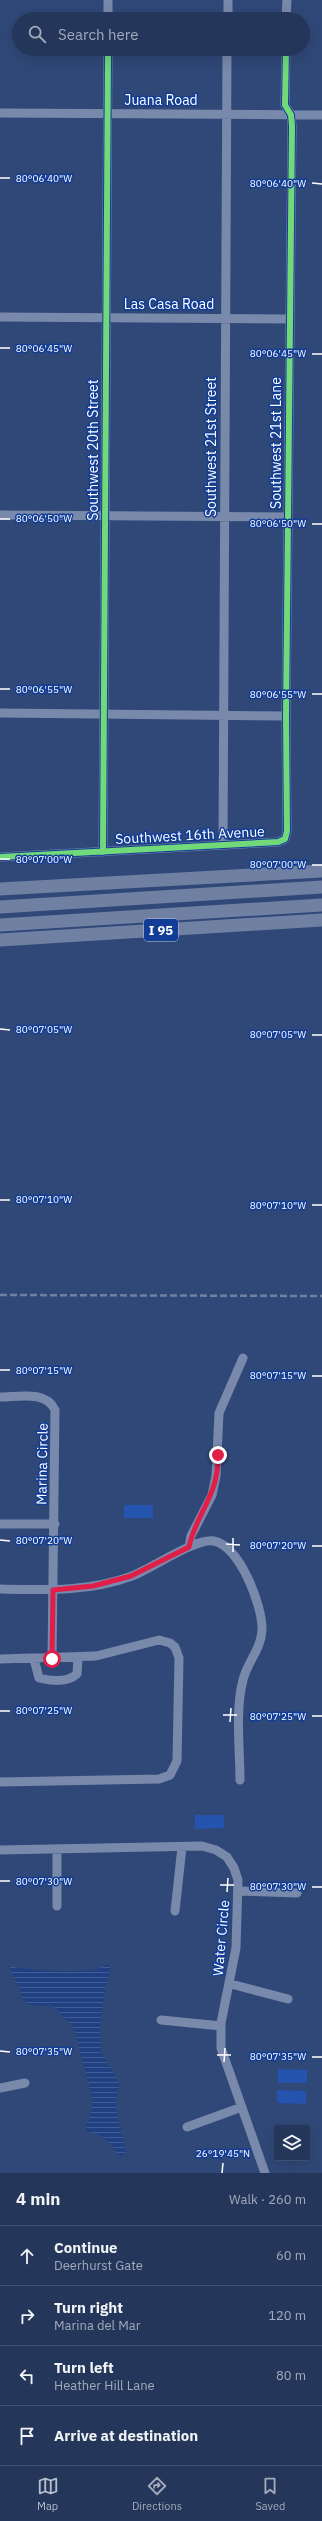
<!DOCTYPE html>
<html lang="en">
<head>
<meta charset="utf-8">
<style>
  :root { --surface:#24365a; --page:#2c3e60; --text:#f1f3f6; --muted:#a3abbb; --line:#415070; --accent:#b7bfd0 }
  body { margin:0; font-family:"IBM Plex Sans",sans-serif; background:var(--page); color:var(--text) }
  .controls { position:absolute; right:12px; bottom:12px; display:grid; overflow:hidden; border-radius:4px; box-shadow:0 4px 16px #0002 }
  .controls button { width:36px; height:36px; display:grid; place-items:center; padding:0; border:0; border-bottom:1px solid var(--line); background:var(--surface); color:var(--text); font:20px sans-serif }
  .stop { position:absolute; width:12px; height:12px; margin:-9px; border:3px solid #e11d48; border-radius:50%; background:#fff }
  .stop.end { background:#e11d48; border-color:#fff; box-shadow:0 1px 4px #0008 }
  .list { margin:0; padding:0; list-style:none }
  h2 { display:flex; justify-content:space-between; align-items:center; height:52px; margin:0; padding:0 16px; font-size:17px }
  h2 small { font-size:13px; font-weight:400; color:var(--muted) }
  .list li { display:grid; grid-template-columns:26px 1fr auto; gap:12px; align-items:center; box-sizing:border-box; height:60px; padding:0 16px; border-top:1px solid var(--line) }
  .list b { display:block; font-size:15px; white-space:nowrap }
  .list p { margin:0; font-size:13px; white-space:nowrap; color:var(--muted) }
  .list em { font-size:13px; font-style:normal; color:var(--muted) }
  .icon { flex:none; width:22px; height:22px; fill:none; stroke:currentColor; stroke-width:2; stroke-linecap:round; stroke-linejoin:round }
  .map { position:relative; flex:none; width:322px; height:2173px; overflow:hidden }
  .search { position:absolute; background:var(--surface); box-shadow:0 4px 16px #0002; left:12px; right:12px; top:12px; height:44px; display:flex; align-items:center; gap:10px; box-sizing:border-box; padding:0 14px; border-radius:22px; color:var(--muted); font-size:15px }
  .sheet { height:292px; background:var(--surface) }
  nav { display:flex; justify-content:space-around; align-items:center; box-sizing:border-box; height:56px; border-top:1px solid var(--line); background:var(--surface); font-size:11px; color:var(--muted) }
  nav a { display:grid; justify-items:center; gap:2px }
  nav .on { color:var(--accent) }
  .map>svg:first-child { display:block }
  .green { fill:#2554ae }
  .water { fill:url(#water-rules) }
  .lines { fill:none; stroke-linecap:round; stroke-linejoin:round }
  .minor { stroke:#7989ab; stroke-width:9 }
  .highway { stroke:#7080a2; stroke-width:13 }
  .rail { stroke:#7080a2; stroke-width:2.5; stroke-dasharray:7 3; stroke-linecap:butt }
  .cycleway-casing { stroke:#113d97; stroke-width:8 }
  .cycleway { stroke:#71d979; stroke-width:6 }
  .route { stroke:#e11d48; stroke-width:5 }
  .ticks { fill:none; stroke:#fff; stroke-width:1.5 }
  .labels { text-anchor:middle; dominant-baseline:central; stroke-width:3; stroke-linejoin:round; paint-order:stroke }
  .shield { fill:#113d97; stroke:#b8c5e0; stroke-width:1 }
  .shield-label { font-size:13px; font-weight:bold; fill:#fff }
  .street-label { font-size:14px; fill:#fff; stroke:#113d97 }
  .ticks-label { font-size:10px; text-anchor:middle; fill:#fff; stroke:#113d97; stroke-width:3; stroke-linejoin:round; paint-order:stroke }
</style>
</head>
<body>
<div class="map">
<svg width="322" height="2173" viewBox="0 0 322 2173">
  <defs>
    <pattern id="water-rules" width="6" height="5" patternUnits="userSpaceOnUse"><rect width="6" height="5" fill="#204082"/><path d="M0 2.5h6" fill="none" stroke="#415d95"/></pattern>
  </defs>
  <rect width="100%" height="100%" fill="#304878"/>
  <path class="green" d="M124,1505H153V1518H124Z
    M195,1815H224V1828L195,1829Z
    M278,2069L307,2070V2083H278Z
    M277,2090L306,2091V2104L277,2103Z"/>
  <path class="water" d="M109,1964L111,1969L106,1984L100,2028L101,2051L120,2085C110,2109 123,2129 126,2153L121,2157C111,2144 103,2132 86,2132C85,2128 93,2110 93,2101L74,2028L53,2006L29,2005L25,2002L10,1969V1966C27,1971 80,1973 98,1969C102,1968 105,1965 109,1964Z"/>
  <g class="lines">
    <path class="minor" d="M108,19V0
      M228,19V0
      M286,19L287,0
      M0,113L322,115
      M0,317L289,319
      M0,515L288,517
      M0,713L286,716
      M223,845L227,49
      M103,852L108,49
      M0,857L278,842L285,839L287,831L286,716L292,126L291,115L285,105L286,49
      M0,1397C18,1397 46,1390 55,1410L52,1659
      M0,1524H55
      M189,1547L191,1536L212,1495L216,1476L219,1413L243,1358
      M0,1589C45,1590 89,1592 132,1576C151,1569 197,1537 214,1541C240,1546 263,1607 262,1630C261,1650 247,1662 243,1680C235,1710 240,1750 240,1780
      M0,1659L96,1656L159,1640L170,1643L175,1647L179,1658L177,1761L170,1775L159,1779L0,1782
      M34,1659L39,1678C51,1681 67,1683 77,1674L78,1658
      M57,1849V1906
      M0,1850L202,1846L216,1850L227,1857L234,1868L238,1880L236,1948L221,2023V2048L265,2173
      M238,1891L297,1893
      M175,1911L182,1847
      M231,1984L288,1999
      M161,2020L221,2026
      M0,2088L25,2083
      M187,2127L242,2107"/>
    <path class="highway" d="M0,889L322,871
      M0,907L322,887
      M0,925L322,905
      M0,940L322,920"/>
    <path class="rail" d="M0,1295L322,1296"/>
    <defs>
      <path id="cycleway" d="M103,852L108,49
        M0,857L278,842L285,839L287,831L286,716L292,126L291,115L285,105L286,49"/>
    </defs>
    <use href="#cycleway" class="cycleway-casing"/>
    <use href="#cycleway" class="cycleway"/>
  </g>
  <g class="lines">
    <path class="route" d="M52,1659L53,1590L93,1586L131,1576L189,1547C196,1513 219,1496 218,1455"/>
  </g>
  <path class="ticks" d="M0,178H10M312,183L322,184M0,348H10M312,354H322M0,519H10M312,524H322M0,689H10M312,694H322M0,859H10M312,865H322M0,1029L10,1030M312,1035H322M0,1200H10M312,1205H322M0,1370H10M312,1376H322M0,1540L10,1541M226,1544L240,1545M312,1546H322M233,1552V1538M0,1711H10M223,1715H237M312,1716H322M230,1722L231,1708M0,1881H10M220,1885H234M312,1887H322M227,1892L228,1878M0,2051L10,2052M217,2055H231M312,2057H322M224,2062L225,2048M222,2173L223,2163"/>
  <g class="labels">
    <rect class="shield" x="144" y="919" width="34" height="22" rx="3"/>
    <g class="shield-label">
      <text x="161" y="930">I 95</text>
    </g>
    <g class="street-label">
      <text x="161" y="100">Juana Road</text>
      <text x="169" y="304">Las Casa Road</text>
      <text transform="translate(276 443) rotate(-90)">Southwest 21st Lane</text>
      <text transform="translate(211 447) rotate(-90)">Southwest 21st Street</text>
      <text transform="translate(93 450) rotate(-90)">Southwest 20th Street</text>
      <text transform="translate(190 835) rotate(-3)">Southwest 16th Avenue</text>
      <text transform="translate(42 1464) rotate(-89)">Marina Circle</text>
      <text transform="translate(221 1938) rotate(-85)">Water Circle</text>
    </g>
  </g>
  <g class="ticks-label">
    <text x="44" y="182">80°06'40"W</text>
    <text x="278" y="187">80°06'40"W</text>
    <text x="44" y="352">80°06'45"W</text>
    <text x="278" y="357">80°06'45"W</text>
    <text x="44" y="522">80°06'50"W</text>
    <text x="278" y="527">80°06'50"W</text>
    <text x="44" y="693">80°06'55"W</text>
    <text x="278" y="698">80°06'55"W</text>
    <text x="44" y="863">80°07'00"W</text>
    <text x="278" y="868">80°07'00"W</text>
    <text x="44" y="1033">80°07'05"W</text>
    <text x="278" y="1038">80°07'05"W</text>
    <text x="44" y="1203">80°07'10"W</text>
    <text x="278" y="1209">80°07'10"W</text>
    <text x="44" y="1374">80°07'15"W</text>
    <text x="278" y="1379">80°07'15"W</text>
    <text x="44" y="1544">80°07'20"W</text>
    <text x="278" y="1549">80°07'20"W</text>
    <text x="44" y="1714">80°07'25"W</text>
    <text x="278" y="1720">80°07'25"W</text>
    <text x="44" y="1885">80°07'30"W</text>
    <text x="278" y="1890">80°07'30"W</text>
    <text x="44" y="2055">80°07'35"W</text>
    <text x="278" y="2060">80°07'35"W</text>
    <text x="223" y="2157">26°19'45"N</text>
  </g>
</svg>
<div class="controls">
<button><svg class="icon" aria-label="layers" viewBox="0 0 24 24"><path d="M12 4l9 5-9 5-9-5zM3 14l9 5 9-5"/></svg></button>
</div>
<div class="stop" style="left:52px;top:1659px"></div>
<div class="stop end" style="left:218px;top:1455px"></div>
<div class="search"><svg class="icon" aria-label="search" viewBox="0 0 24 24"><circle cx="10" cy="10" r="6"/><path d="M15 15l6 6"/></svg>Search here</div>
</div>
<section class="sheet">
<h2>4 min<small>Walk · 260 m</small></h2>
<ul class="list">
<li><svg class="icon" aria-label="ahead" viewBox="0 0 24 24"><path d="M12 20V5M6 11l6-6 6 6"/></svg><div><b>Continue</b><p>Deerhurst Gate</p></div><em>60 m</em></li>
<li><svg class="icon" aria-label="right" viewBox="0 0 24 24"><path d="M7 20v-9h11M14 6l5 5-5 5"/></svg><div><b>Turn right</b><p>Marina del Mar</p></div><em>120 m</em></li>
<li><svg class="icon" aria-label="left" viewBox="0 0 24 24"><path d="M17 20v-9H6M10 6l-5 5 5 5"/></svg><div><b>Turn left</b><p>Heather Hill Lane</p></div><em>80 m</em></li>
<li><svg class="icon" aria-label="arrive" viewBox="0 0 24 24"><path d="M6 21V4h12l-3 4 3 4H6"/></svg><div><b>Arrive at destination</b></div></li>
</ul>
</section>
<nav>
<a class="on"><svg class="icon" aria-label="map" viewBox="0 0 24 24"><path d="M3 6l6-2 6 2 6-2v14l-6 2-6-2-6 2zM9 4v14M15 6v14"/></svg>Map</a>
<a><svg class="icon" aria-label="directions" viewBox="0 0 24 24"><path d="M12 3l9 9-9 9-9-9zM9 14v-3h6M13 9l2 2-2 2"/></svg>Directions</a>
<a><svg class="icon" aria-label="saved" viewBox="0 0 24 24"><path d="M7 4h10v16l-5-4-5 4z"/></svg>Saved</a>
</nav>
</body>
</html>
